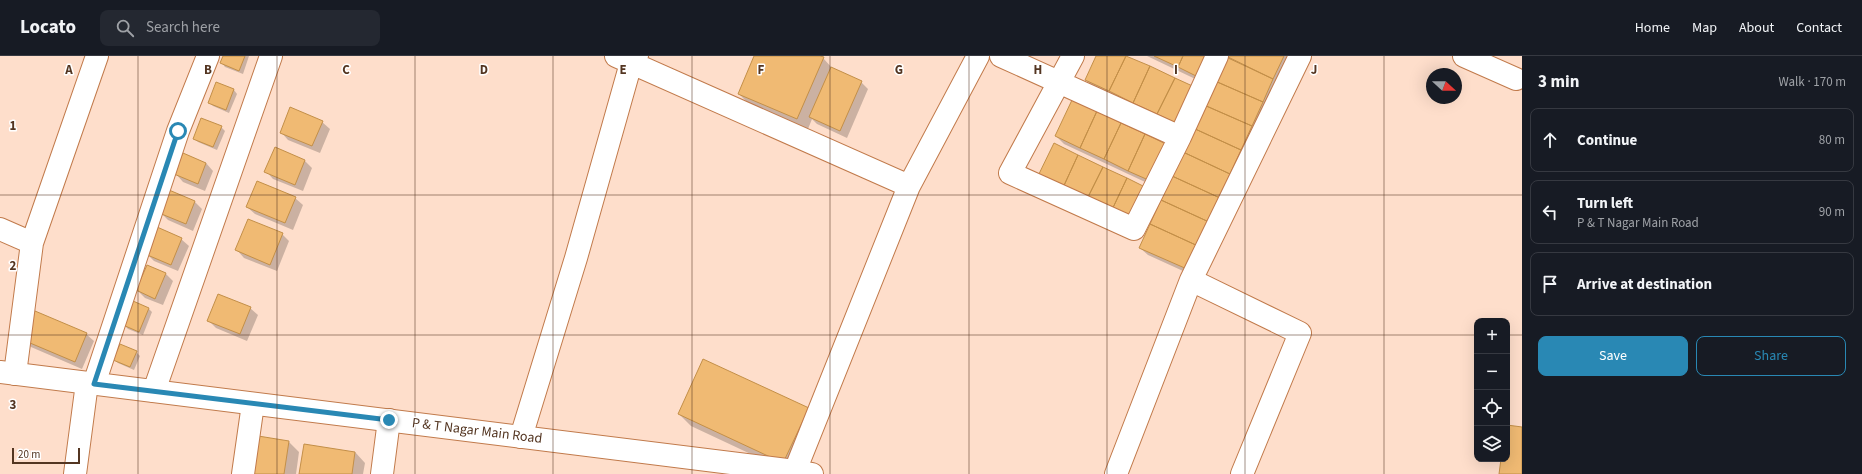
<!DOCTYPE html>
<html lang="en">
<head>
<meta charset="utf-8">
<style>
	body { margin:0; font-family:"Source Sans 3",sans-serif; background:#242831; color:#f1f3f6 }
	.controls { position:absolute; right:12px; bottom:12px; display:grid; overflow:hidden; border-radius:8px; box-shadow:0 4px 16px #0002 }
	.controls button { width:36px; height:36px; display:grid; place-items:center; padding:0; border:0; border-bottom:1px solid #363941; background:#171b24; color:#f1f3f6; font:20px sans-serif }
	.compass { position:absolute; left:1426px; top:12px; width:36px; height:36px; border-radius:50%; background:#171b24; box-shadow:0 4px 16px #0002; rotate:111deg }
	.scale { position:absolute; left:12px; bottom:10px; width:68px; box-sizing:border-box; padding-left:4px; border:2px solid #533521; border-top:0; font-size:11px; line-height:14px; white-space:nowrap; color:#533521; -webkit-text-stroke:3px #fff; paint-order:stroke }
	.stop { position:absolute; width:12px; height:12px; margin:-9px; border:3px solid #2988b4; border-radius:50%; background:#fff }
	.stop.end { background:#2988b4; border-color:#fff; box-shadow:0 1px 4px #0008 }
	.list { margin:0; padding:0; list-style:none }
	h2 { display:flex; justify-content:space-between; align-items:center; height:52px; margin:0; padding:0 16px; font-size:17px }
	h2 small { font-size:13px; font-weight:400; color:#9ea1a6 }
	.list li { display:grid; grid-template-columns:26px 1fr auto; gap:12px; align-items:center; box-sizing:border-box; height:64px; margin:0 8px 8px; padding:0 8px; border:1px solid #363941; border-radius:8px }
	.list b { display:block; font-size:15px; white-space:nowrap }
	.list p { margin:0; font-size:13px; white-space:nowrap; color:#9ea1a6 }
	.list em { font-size:13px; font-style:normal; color:#9ea1a6 }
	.actions { display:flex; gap:8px; padding:12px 16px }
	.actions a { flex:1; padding:9px 0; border:1px solid #2988b4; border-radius:8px; text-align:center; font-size:14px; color:#2988b4 }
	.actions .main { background:#2988b4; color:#fff }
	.icon { flex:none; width:22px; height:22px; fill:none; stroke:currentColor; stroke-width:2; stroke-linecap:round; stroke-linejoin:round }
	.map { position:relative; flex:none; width:1522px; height:418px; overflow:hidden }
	header { display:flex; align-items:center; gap:24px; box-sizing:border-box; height:56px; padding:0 20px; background:#171b24; border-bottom:1px solid #363941 }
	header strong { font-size:19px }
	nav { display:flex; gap:22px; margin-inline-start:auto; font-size:14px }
	.search { width:280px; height:36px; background:#242831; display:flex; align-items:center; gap:10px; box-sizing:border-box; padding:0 14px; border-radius:8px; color:#9ea1a6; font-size:15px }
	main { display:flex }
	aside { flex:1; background:#171b24 }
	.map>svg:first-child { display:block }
</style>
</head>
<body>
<header>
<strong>Locato</strong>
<div class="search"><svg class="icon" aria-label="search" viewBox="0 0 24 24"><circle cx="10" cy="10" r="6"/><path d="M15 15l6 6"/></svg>Search here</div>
<nav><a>Home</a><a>Map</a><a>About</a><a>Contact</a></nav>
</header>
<main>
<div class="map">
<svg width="1522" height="418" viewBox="0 0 1522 418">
	<rect width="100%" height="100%" fill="#fedecb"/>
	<path fill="#0003" d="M224,0H249L243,18L225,11L222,7Z
		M755,0H818L823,2L833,13L861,26L868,33L847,82L817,68L812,63L808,73L749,48L739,38Z
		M1097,0H1126L1189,76L1093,31L1086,24Z
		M1147,0H1224L1210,30Z
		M1227,0H1295L1194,220L1148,199L1140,192Z
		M217,27L234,34L237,38L229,57L213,50L209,46Z
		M1073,45L1160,133L1064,88L1056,80Z
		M322,66L330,73L320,97L288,84L281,76Z
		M221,71L225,75L217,94L198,86L194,82Z
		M275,92L305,105L312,112L303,135L273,123L266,115Z
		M184,98L206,107L213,115L205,135L183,126L176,118Z
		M169,135L195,146L202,153L193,175L168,164L160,156Z
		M295,142L303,149L293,174L255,158L247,151Z
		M282,178L289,185L277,215L244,202L237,194Z
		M181,183L189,190L178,215L154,205L147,198Z
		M166,218L173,225L163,249L145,242L137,234Z
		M250,252L258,259L247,285L216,272L208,264Z
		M149,253L152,256L143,279L128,273L124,269Z
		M86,278L94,285L82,313L31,291L24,284Z
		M136,296L140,300L134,314L118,307L115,304Z
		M808,352L793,418L691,370L679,358Z
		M253,380L289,386L299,396L296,418H247Z
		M355,396L365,407L363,418H300Z"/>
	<path fill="#f0ba73" stroke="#c38f48" d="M223,0H245L239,15L220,7Z
		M754,0H820L824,1L797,63L738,38Z
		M1096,0H1126L1109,35L1085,24Z
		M1126,0L1150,10L1133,47L1109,35Z
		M1154,0H1183L1178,11Z
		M1183,0H1213L1202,23L1178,11Z
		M1226,0H1284L1273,23Z
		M1226,1L1273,23L1263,46L1215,25Z
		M1150,10L1175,22L1157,58L1133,47Z
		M831,11L862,25L840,75L809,61Z
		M1175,22L1199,33L1182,70L1157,58Z
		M1215,25L1263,46L1252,70L1204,49Z
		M216,26L234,33L226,54L208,47Z
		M1072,44L1097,55L1080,92L1055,80Z
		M1204,49L1252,70L1241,94L1193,72Z
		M290,51L323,65L312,90L280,77Z
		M1097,55L1121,67L1104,103L1080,92Z
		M201,62L222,70L213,91L193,83Z
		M1121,67L1145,78L1128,115L1104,103Z
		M1193,72L1241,94L1230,118L1183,96Z
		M1145,78L1170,90L1153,126L1128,115Z
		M1054,87L1078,99L1061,136L1036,124Z
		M275,91L305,104L295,129L264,116Z
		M1183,96L1230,118L1220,142L1172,120Z
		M183,97L206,107L198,128L174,118Z
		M1078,99L1103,111L1085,147L1061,136Z
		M1103,111L1127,122L1110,158L1085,147Z
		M1172,120L1220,142L1209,166L1161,144Z
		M1127,122L1151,134L1134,170L1110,158Z
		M257,125L296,141L285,167L246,151Z
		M169,134L195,145L186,168L159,157Z
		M1161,144L1209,166L1198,190L1150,168Z
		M248,163L283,177L270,209L235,194Z
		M1150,168L1198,190L1187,213L1139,192Z
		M157,171L182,182L171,209L145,198Z
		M147,209L166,217L155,243L136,234Z
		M218,238L251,251L240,278L207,265Z
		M133,245L149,252L139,276L123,269Z
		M35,255L87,277L75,306L23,284Z
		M120,288L137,295L130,311L113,304Z
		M703,303L809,352L783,407L678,358Z
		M1507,369L1522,371V418H1499L1501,403H1507Z
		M252,379L289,385L284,418H246Z
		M304,388L355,396L352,418H299Z"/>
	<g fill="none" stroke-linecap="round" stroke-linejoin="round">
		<defs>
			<path id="minor" d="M616,0L909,130
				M1001,0L1180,81L1134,173L1010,117L1073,0
				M1464,0L1516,23
				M1180,81L1217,0
				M0,173L32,187
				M1191,224L1300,0
				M15,318L32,187L97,0
				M94,328L178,75L208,0
				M154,335L271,0
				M521,381L576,202L631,7L637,0
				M795,415L909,130L978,0
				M75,418L87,327
				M243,418L253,348
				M382,418L389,364
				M1116,418L1191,224L1300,277L1242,418"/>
			<path id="major" d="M0,316L795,415L812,418"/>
		</defs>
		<use href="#minor" stroke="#c17a4b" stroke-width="24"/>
		<use href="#major" stroke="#c17a4b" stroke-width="24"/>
		<use href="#minor" stroke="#fff" stroke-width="22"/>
		<use href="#major" stroke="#fff" stroke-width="22"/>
	</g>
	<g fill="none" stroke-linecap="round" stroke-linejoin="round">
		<path stroke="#2988b4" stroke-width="5" d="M178,75L94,328L389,364"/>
	</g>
	<path fill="none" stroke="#533521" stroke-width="1" stroke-opacity="0.55" d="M138,0V418M277,0V418M415,0V418M553,0V418M692,0V418M830,0V418M969,0V418M1107,0V418M1245,0V418M1384,0V418M0,139H1522M0,279H1477M1507,279H1522"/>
	<g text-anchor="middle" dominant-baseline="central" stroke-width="3" stroke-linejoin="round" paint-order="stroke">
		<g font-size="14" fill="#533521" stroke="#fff">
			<text transform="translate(477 375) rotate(7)">P &amp; T Nagar Main Road</text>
		</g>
	</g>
	<g font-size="13" text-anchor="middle" font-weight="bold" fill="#533521" stroke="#fff" stroke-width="3" stroke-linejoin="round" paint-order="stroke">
		<text x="69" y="18">A</text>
		<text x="208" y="18">B</text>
		<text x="346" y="18">C</text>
		<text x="484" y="18">D</text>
		<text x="623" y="18">E</text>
		<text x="761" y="18">F</text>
		<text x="899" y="18">G</text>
		<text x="1038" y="18">H</text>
		<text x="1176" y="18">I</text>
		<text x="1314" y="18">J</text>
		<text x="13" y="74">1</text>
		<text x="13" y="214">2</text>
		<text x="13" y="353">3</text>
	</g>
</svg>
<div class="controls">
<button>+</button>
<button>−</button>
<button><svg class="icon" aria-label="locate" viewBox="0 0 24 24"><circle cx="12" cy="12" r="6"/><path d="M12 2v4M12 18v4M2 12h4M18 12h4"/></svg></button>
<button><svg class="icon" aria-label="layers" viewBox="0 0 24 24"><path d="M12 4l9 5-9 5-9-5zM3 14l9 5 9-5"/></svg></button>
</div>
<svg class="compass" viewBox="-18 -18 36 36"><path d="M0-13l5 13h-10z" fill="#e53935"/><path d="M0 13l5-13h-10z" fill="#9ea1a6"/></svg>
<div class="scale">20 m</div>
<div class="stop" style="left:178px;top:75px"></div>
<div class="stop end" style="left:389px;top:364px"></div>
</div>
<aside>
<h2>3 min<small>Walk · 170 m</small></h2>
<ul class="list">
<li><svg class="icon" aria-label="ahead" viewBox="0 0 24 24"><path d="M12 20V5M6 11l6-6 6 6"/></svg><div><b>Continue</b></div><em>80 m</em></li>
<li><svg class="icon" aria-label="left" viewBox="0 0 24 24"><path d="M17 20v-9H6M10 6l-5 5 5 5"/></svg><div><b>Turn left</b><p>P &amp; T Nagar Main Road</p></div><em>90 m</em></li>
<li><svg class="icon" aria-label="arrive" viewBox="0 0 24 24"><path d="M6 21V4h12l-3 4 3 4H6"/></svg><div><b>Arrive at destination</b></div></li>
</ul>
<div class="actions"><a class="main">Save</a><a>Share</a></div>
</aside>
</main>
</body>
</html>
